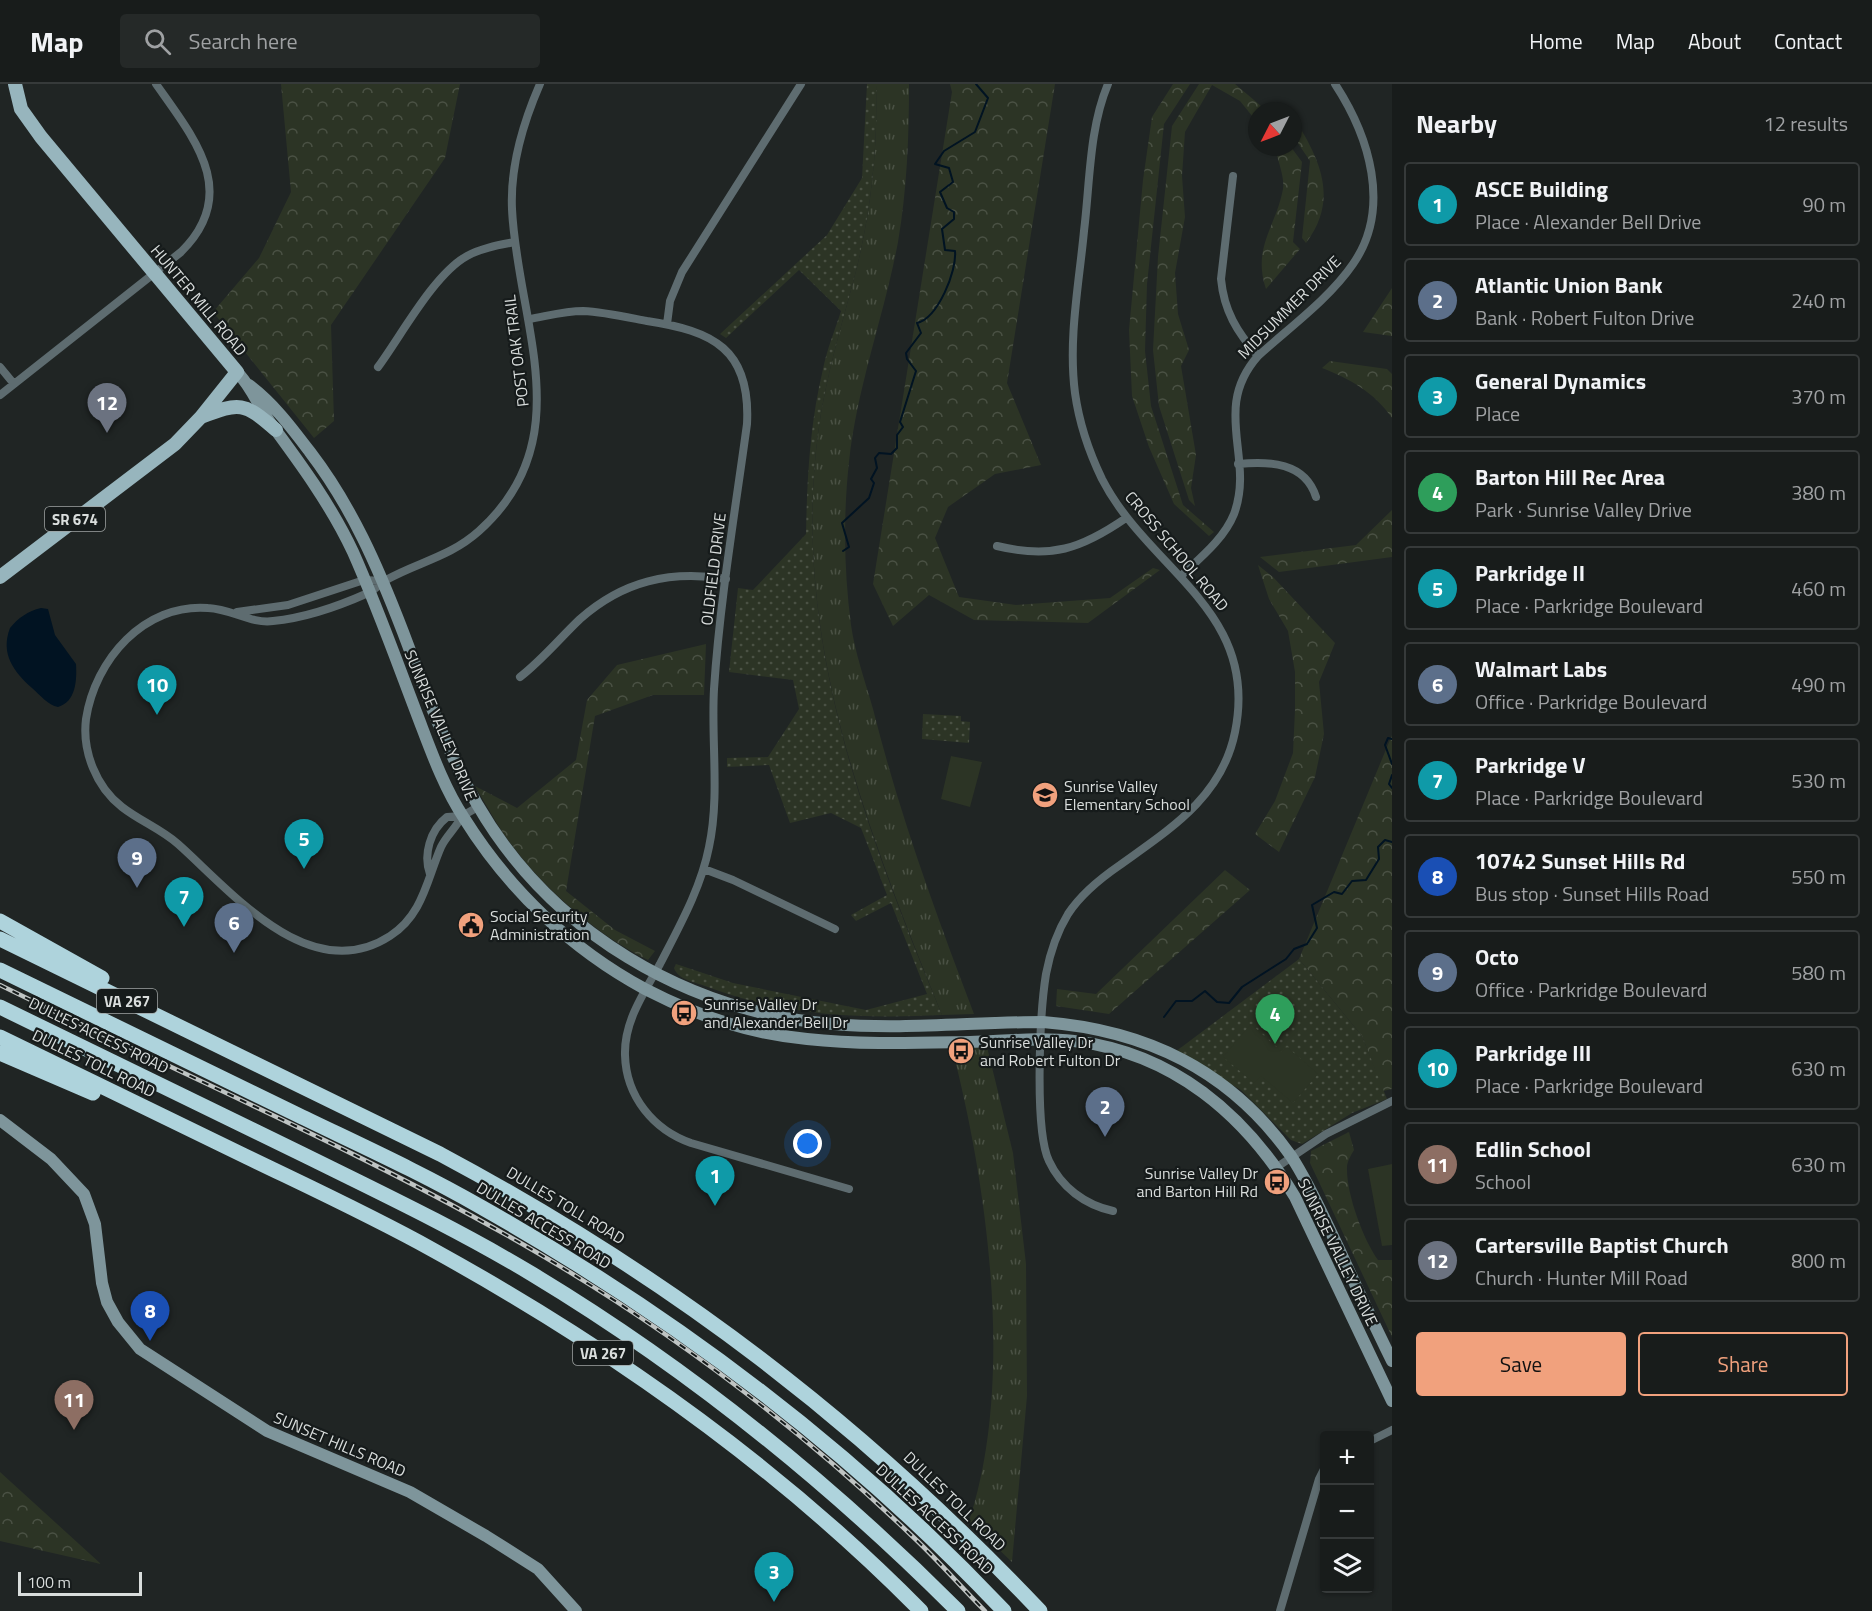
<!DOCTYPE html>
<html lang="en">
<head>
<meta charset="utf-8">
<style>
	body { margin:0; font-family:"Titillium Web",sans-serif; background:#252928; color:#f1f3f6 }
	.controls { position:absolute; right:18px; bottom:18px; display:grid; overflow:hidden; border-radius:6px; box-shadow:0 2px 4px #0004 }
	.controls button { width:54px; height:54px; display:grid; place-items:center; padding:0; border:0; border-bottom:2px solid #363a3a; background:#181c1b; color:#f1f3f6; font:30px sans-serif }
	.compass { position:absolute; left:1248px; top:18px; width:54px; height:54px; border-radius:50%; background:#181c1b; box-shadow:0 2px 4px #0004; rotate:228deg }
	.scale { position:absolute; left:18px; bottom:15px; width:124px; box-sizing:border-box; padding-left:6px; border:3px solid #d9dddc; border-top:0; font-size:16px; line-height:21px; white-space:nowrap; color:#d9dddc; -webkit-text-stroke:4px #161b1b; paint-order:stroke }
	.you { position:absolute; left:808px; top:1060px; width:21px; height:21px; margin:-15px; border:4px solid #fff; border-radius:50%; background:#1a73e8; box-shadow:0 0 0 9px #1a73e833 }
	.badge { display:grid; place-items:center; width:39px; height:39px; border-radius:50%; background:#f1a17d; color:#fff; font-size:20px; font-weight:700 }
	.pin { position:absolute; translate:-50% -50px; filter:drop-shadow(0 2px 3px #0008) }
	.pin::after { content:''; position:absolute; top:32px; width:21px; height:18px; background:inherit; clip-path:polygon(0 0,100% 0,50% 100%) }
	.list { margin:0; padding:0; list-style:none }
	h2 { display:flex; justify-content:space-between; align-items:center; height:78px; margin:0; padding:0 24px; font-size:26px }
	h2 small { font-size:20px; font-weight:400; color:#9fa1a3 }
	.list li { display:grid; grid-template-columns:39px 1fr auto; gap:18px; align-items:center; box-sizing:border-box; height:84px; margin:0 12px 12px; padding:0 12px; border:2px solid #363a3a; border-radius:6px }
	.list b { display:block; font-size:22px; white-space:nowrap }
	.list p { margin:0; font-size:20px; white-space:nowrap; color:#9fa1a3 }
	.list em { font-size:20px; font-style:normal; color:#9fa1a3 }
	.actions { display:flex; gap:12px; padding:18px 24px }
	.actions a { flex:1; padding:14px 0; border:2px solid #f1a17d; border-radius:6px; text-align:center; font-size:21px; color:#f1a17d }
	.actions .main { background:#f1a17d; color:#111 }
	.icon { flex:none; width:33px; height:33px; fill:none; stroke:currentColor; stroke-width:2; stroke-linecap:round; stroke-linejoin:round }
	.map { position:relative; flex:none; width:1392px; height:1527px; overflow:hidden }
	header { display:flex; align-items:center; gap:36px; box-sizing:border-box; height:84px; padding:0 30px; background:#181c1b; border-bottom:2px solid #363a3a }
	header strong { font-size:28px }
	nav { display:flex; gap:33px; margin-inline-start:auto; font-size:21px }
	.search { width:420px; height:54px; background:#252928; display:flex; align-items:center; gap:15px; box-sizing:border-box; padding:0 21px; border-radius:6px; color:#9fa1a3; font-size:22px }
	main { display:flex }
	aside { flex:1; background:#181c1b }
	.map>svg:first-child { display:block }
</style>
</head>
<body>
<header>
<strong>Map</strong>
<div class="search"><svg class="icon" aria-label="search" viewBox="0 0 24 24"><circle cx="10" cy="10" r="6"/><path d="M15 15l6 6"/></svg>Search here</div>
<nav><a>Home</a><a>Map</a><a>About</a><a>Contact</a></nav>
</header>
<main>
<div class="map">
<svg width="1392" height="1527" viewBox="0 0 1392 1527">
	<defs>
		<pattern id="grass-tufts" width="24" height="20" patternUnits="userSpaceOnUse" patternTransform="scale(1.5)"><rect width="24" height="20" fill="#2c3425"/><path d="M3 7l-1-3M5 7V3M7 7l1-3M15 17l-1-3M17 17v-4M19 17l1-3" fill="none" stroke="#4a5144"/></pattern>
		<pattern id="forest-crowns" width="20" height="18" patternUnits="userSpaceOnUse" patternTransform="scale(1.5)"><rect width="20" height="18" fill="#2c3425"/><path d="M2 6a3 3 0 1 1 6 0M12 15a3 3 0 1 1 6 0" fill="none" stroke="#4a5144"/></pattern>
		<pattern id="park-dots" width="8" height="8" patternUnits="userSpaceOnUse" patternTransform="scale(1.5)"><rect width="8" height="8" fill="#2c3425"/><path d="M2 2h.1M6 6h.1" fill="none" stroke="#4a5144" stroke-width="1.8" stroke-linecap="round"/></pattern>
	</defs>
	<rect width="100%" height="100%" fill="#202524"/>
	<path fill="url(#grass-tufts)" d="M876,0H909C909,53 907,106 898,158C884,232 857,303 849,378C843,433 844,487 851,541C855,569 865,597 873,625C899,729 936,830 974,930L942,931C867,745 791,554 818,350C825,295 841,244 855,191C871,129 878,64 876,0Z
		M987,963L1013,1069L1026,1180L1027,1312L1012,1478L969,1437C1015,1298 988,1104 952,964Z"/>
	<path fill="url(#forest-crowns)" d="M281,0H460L445,74L331,241L334,337L314,354L213,228L259,174L291,108Z
		M950,0H1055L1007,299L1041,381L995,390L948,423L935,454L959,513L1016,521L1110,514L1153,484L1160,486L1088,539L974,536L929,511L893,542L873,500L952,8Z
		M1173,0H1190L1164,40L1147,200L1145,267L1151,322L1183,421L1214,448L1209,452L1174,420L1149,363L1132,312L1129,246L1143,96L1152,33Z
		M1199,0H1235L1267,27H1257V38L1240,17L1212,1L1185,48L1182,92L1185,133L1175,189L1178,230L1189,266L1181,282L1196,371L1191,404L1195,422L1189,416L1159,322L1153,266L1158,173L1172,42Z
		M1293,32C1319,74 1340,114 1306,159L1302,154L1310,77L1293,52Z
		M1275,63H1291L1302,78L1293,158L1300,165L1266,205C1252,163 1276,143 1283,105C1285,93 1277,75 1275,63Z
		M1392,204V252L1363,248Z
		M1330,277L1387,285L1392,290V334C1374,308 1350,295 1322,284Z
		M1392,426V473L1279,488L1260,473L1356,461Z
		M1258,481L1273,493L1335,559L1319,598L1324,650L1315,693L1279,768L1255,750L1275,717L1293,669L1295,626V588L1288,547L1269,515Z
		M706,560L704,611H653L595,632L566,807L615,846L655,867L648,876C600,853 544,805 512,761C498,743 487,722 475,702L517,724L576,676L587,616L617,581Z
		M1392,651V1005L1383,1007L1362,952L1299,875Z
		M1225,786L1250,806L1109,930L1056,922L1057,905L1096,910Z
		M1349,1048L1354,1066C1351,1071 1347,1078 1347,1083C1346,1109 1363,1155 1378,1176H1392V1253L1310,1079L1311,1067Z
		M0,1388L101,1480L0,1457Z"/>
	<path fill="url(#park-dots)" d="M867,0H876C878,64 871,129 855,191C841,244 825,295 818,350C791,552 866,747 942,931C860,935 783,932 705,902C695,898 678,896 674,884L676,880L733,899L866,926L927,910L891,819L856,837L851,831L887,811L861,744L831,729L790,739L769,681L727,683V674L768,673L799,625L793,596L729,588L738,504L753,506L806,450C807,394 810,339 823,285C827,265 835,246 841,227L799,186L726,254L720,250L827,151L862,94Z
		M923,630L961,632V637L970,638L969,659L922,655Z
		M1299,875L1362,952L1387,1015L1352,1029L1302,1060L1291,1056L1241,1006L1175,968Z"/>
	<path fill="#2c3425" d="M951,672L982,678L970,723L941,715Z
		M1251,940L1282,968L1287,963L1318,990L1293,1019L1261,992L1254,999L1223,973Z
		M1392,1080V1161L1382,1162L1368,1085Z"/>
	<path fill="#011322" d="M41,524L48,525L55,551L76,580C77,596 76,618 58,623C48,621 40,611 32,604C14,588 0,570 10,544C18,534 28,527 41,524Z"/>
	<g fill="none" stroke-linecap="round" stroke-linejoin="round">
		<path stroke="#011322" stroke-width="2" d="M843,467L849,463L842,439L869,414L874,399L871,395L877,384L875,374L879,369L891,370L897,364V351L903,343L900,338L916,287L907,275L906,269L921,249L917,239C938,234 957,187 955,167L945,166L942,145L954,135V128L947,124L940,108L953,98L949,84L935,80L944,67L975,48L988,14L976,0
			M1392,655L1388,654L1385,661L1392,680
			M1392,691L1389,700L1392,704
			M1164,933L1176,917H1192L1205,907L1217,918L1229,919L1242,903L1286,875L1294,865L1307,860L1317,844L1312,821L1334,808L1342,810L1352,797L1366,796L1379,775L1378,763L1385,756L1392,758"/>
		<path stroke="#5e6c70" stroke-width="8" d="M1108,0C1089,45 1090,99 1084,147C1079,200 1068,255 1075,309C1079,338 1089,368 1102,395C1149,487 1260,526 1235,648C1222,713 1170,745 1120,781C1101,794 1081,810 1068,830C1057,848 1050,869 1046,890C1040,927 1034,1046 1049,1077C1061,1103 1085,1121 1113,1127
			M1233,92L1221,195C1224,227 1237,248 1258,272
			M529,235C547,232 565,227 583,227C604,228 626,233 647,237C713,247 751,265 747,340C735,428 720,516 714,605C711,658 720,711 709,763C701,804 679,843 660,880C644,909 624,937 625,971C626,1013 654,1046 691,1059L849,1105
			M667,240L670,217L682,188L801,0
			M0,283L14,300
			M378,283C401,252 434,190 467,172C481,164 499,161 515,158
			M0,311L181,168C241,109 194,54 156,0
			M1238,380C1269,377 1305,378 1316,413
			M997,462C1051,475 1081,465 1126,434
			M1181,492C1200,474 1224,455 1234,430C1255,374 1211,325 1258,272C1290,243 1329,215 1353,180C1392,124 1369,52 1335,0
			M237,528L288,521L364,496L383,497
			M520,593C542,576 560,554 580,535C623,497 670,486 726,495
			M462,732C456,744 446,752 441,763C427,795 423,831 390,852C310,904 231,807 178,760C161,745 140,737 122,723C96,703 82,667 86,635C95,576 144,519 208,524C232,525 251,540 273,537C305,534 339,522 368,509C375,506 379,500 386,496C418,478 450,473 479,447C582,355 517,237 512,125C510,81 523,39 540,0
			M704,785L733,796L835,845
			M430,790C423,771 430,746 447,733L462,732L478,723
			M1277,1083L1326,1050L1392,1017
			M1370,1357L1392,1346
			M1280,1527L1319,1395L1324,1385"/>
		<path stroke="#7e959b" stroke-width="12" d="M237,288C251,302 258,321 269,337C300,379 331,421 353,468C377,522 397,578 418,633C431,667 444,704 464,734C509,806 571,865 645,905C695,931 751,950 807,955C861,961 916,959 970,958C1004,957 1040,953 1074,957C1173,969 1245,1030 1295,1113L1392,1317
			M249,301C274,320 291,343 310,368C352,423 378,483 403,548C425,606 446,666 477,720C551,848 687,928 833,940C902,946 974,938 1043,938C1146,946 1230,986 1291,1072C1310,1101 1324,1134 1339,1165C1356,1203 1374,1240 1392,1277
			M0,1036L51,1075L84,1110L95,1140L102,1199L107,1218L118,1238L140,1265L267,1347L410,1408L486,1452L538,1485L576,1527"/>
		<path stroke="#97b5bd" stroke-width="14" d="M201,333C240,318 244,318 276,346
			M0,493L175,360L201,333L237,288L41,53L21,25L15,0"/>
		<path stroke="#aed3dc" stroke-width="15" d="M0,837L102,894
			M0,855L440,1070C670,1193 861,1338 1040,1527
			M0,886C99,935 199,982 298,1031C360,1061 422,1089 481,1123C674,1232 852,1366 1004,1527
			M0,923C101,973 203,1021 304,1071C381,1109 459,1146 532,1190C688,1284 829,1398 958,1527
			M0,953C82,993 164,1033 247,1073C309,1103 372,1132 433,1166C609,1263 779,1383 921,1527
			M0,969L93,1009"/>
		<defs>
			<path id="rail" d="M0,901C174,987 355,1064 524,1161C663,1241 795,1340 911,1451C937,1475 960,1502 985,1527"/>
		</defs>
		<use href="#rail" stroke="#bfc4c3" stroke-width="4.5"/>
		<use href="#rail" stroke="#161b1b" stroke-width="2" stroke-dasharray="7" stroke-linecap="butt"/>
	</g>
	<defs>
		<symbol id="school-disc" viewBox="-11 -11 22 22"><circle r="9.5" fill="#f1a17d" stroke="#161b1b"/><path d="M0-5L7-2L0 1L-7-2ZM-4 1L0 2.5L4 1V4Q0 6-4 4Z" fill="#111"/></symbol>
		<symbol id="civic-disc" viewBox="-11 -11 22 22"><circle r="9.5" fill="#f1a17d" stroke="#161b1b"/><path d="M-.6-6.5H3V-4.5H.6V-3L4-1V1h2V6H-6V1h2V-1L-.6-3ZM-1.2 2.5V6h2.4V2.5Z" fill="#111"/></symbol>
		<symbol id="bus-disc" viewBox="-11 -11 22 22"><circle r="9.5" fill="#f1a17d" stroke="#161b1b"/><path d="M-5-6H5V4H4V6H2V4H-2V6H-4V4H-5ZM-3.5-4V0h7V-4ZM-3.5 1.2v1.5H-2V1.2ZM2 1.2v1.5H3.5V1.2Z" fill="#111"/></symbol>
	</defs>
	<g fill-rule="evenodd">
		<use href="#school-disc" x="1030" y="696" width="30" height="30"/>
		<use href="#civic-disc" x="456" y="826" width="30" height="30"/>
		<use href="#bus-disc" x="669" y="914" width="30" height="30"/>
		<use href="#bus-disc" x="946" y="952" width="30" height="30"/>
		<use href="#bus-disc" x="1262" y="1083" width="30" height="30"/>
	</g>
	<g text-anchor="middle" dominant-baseline="central" stroke-width="4.5" stroke-linejoin="round" paint-order="stroke">
		<g fill="#161b1b" stroke="#9ea3a2" stroke-width="1.5">
			<rect x="45" y="423" width="60" height="24" rx="4.5"/>
			<rect x="97" y="905" width="60" height="24" rx="4.5"/>
			<rect x="573" y="1257" width="60" height="24" rx="4.5"/>
		</g>
		<g font-size="15" font-weight="bold" fill="#d9dddc">
			<text x="75" y="435">SR 674</text>
			<text x="127" y="917">VA 267</text>
			<text x="603" y="1269">VA 267</text>
		</g>
		<g font-size="16" fill="#d9dddc" stroke="#161b1b">
			<text transform="translate(199 216) rotate(50)">HUNTER MILL ROAD</text>
			<text transform="translate(1289 223) rotate(-45)">MIDSUMMER DRIVE</text>
			<text transform="translate(516 267) rotate(-97)">POST OAK TRAIL</text>
			<text transform="translate(1177 467) rotate(50)">CROSS SCHOOL ROAD</text>
			<text transform="translate(713 485) rotate(-83)">OLDFIELD DRIVE</text>
			<text transform="translate(441 641) rotate(67)">SUNRISE VALLEY DRIVE</text>
			<text transform="translate(99 951) rotate(26)">DULLES ACCESS ROAD</text>
			<text transform="translate(94 979) rotate(26)">DULLES TOLL ROAD</text>
			<text transform="translate(566 1121) rotate(31)">DULLES TOLL ROAD</text>
			<text transform="translate(544 1141) rotate(31)">DULLES ACCESS ROAD</text>
			<text transform="translate(1338 1168) rotate(64)">SUNRISE VALLEY DRIVE</text>
			<text transform="translate(340 1360) rotate(23)">SUNSET HILLS ROAD</text>
			<text transform="translate(955 1417) rotate(44)">DULLES TOLL ROAD</text>
			<text transform="translate(935 1435) rotate(43)">DULLES ACCESS ROAD</text>
		</g>
		<g font-size="16" fill="#d9dddc" stroke="#161b1b" text-anchor="start">
			<text x="1064" y="702">Sunrise Valley<tspan x="1064" dy="18">Elementary School</tspan></text>
			<text x="490" y="832">Social Security<tspan x="490" dy="18">Administration</tspan></text>
			<text x="704" y="920">Sunrise Valley Dr<tspan x="704" dy="18">and Alexander Bell Dr</tspan></text>
			<text x="980" y="958">Sunrise Valley Dr<tspan x="980" dy="18">and Robert Fulton Dr</tspan></text>
			<text x="1258" y="1089" text-anchor="end">Sunrise Valley Dr<tspan x="1258" dy="18">and Barton Hill Rd</tspan></text>
		</g>
	</g>
</svg>
<div class="controls">
<button>+</button>
<button>−</button>
<button><svg class="icon" aria-label="layers" viewBox="0 0 24 24"><path d="M12 4l9 5-9 5-9-5zM3 14l9 5 9-5"/></svg></button>
</div>
<svg class="compass" viewBox="-18 -18 36 36"><path d="M0-13l5 13h-10z" fill="#e53935"/><path d="M0 13l5-13h-10z" fill="#9fa1a3"/></svg>
<div class="scale">100 m</div>
<div class="you"></div>
<div class="pin badge" style="left:715px;top:1122px;background:#0f9aa8">1</div>
<div class="pin badge" style="left:1105px;top:1053px;background:#5c6f8a">2</div>
<div class="pin badge" style="left:774px;top:1518px;background:#0f9aa8">3</div>
<div class="pin badge" style="left:1275px;top:960px;background:#2e9e5b">4</div>
<div class="pin badge" style="left:304px;top:785px;background:#0f9aa8">5</div>
<div class="pin badge" style="left:234px;top:869px;background:#5c6f8a">6</div>
<div class="pin badge" style="left:184px;top:843px;background:#0f9aa8">7</div>
<div class="pin badge" style="left:150px;top:1257px;background:#1a4fb4">8</div>
<div class="pin badge" style="left:137px;top:804px;background:#5c6f8a">9</div>
<div class="pin badge" style="left:157px;top:631px;background:#0f9aa8">10</div>
<div class="pin badge" style="left:74px;top:1346px;background:#8d6e63">11</div>
<div class="pin badge" style="left:107px;top:349px;background:#6b7280">12</div>
</div>
<aside>
<h2>Nearby<small>12 results</small></h2>
<ul class="list">
<li><span class="badge" style="background:#0f9aa8">1</span><div><b>ASCE Building</b><p>Place · Alexander Bell Drive</p></div><em>90 m</em></li>
<li><span class="badge" style="background:#5c6f8a">2</span><div><b>Atlantic Union Bank</b><p>Bank · Robert Fulton Drive</p></div><em>240 m</em></li>
<li><span class="badge" style="background:#0f9aa8">3</span><div><b>General Dynamics</b><p>Place</p></div><em>370 m</em></li>
<li><span class="badge" style="background:#2e9e5b">4</span><div><b>Barton Hill Rec Area</b><p>Park · Sunrise Valley Drive</p></div><em>380 m</em></li>
<li><span class="badge" style="background:#0f9aa8">5</span><div><b>Parkridge II</b><p>Place · Parkridge Boulevard</p></div><em>460 m</em></li>
<li><span class="badge" style="background:#5c6f8a">6</span><div><b>Walmart Labs</b><p>Office · Parkridge Boulevard</p></div><em>490 m</em></li>
<li><span class="badge" style="background:#0f9aa8">7</span><div><b>Parkridge V</b><p>Place · Parkridge Boulevard</p></div><em>530 m</em></li>
<li><span class="badge" style="background:#1a4fb4">8</span><div><b>10742 Sunset Hills Rd</b><p>Bus stop · Sunset Hills Road</p></div><em>550 m</em></li>
<li><span class="badge" style="background:#5c6f8a">9</span><div><b>Octo</b><p>Office · Parkridge Boulevard</p></div><em>580 m</em></li>
<li><span class="badge" style="background:#0f9aa8">10</span><div><b>Parkridge III</b><p>Place · Parkridge Boulevard</p></div><em>630 m</em></li>
<li><span class="badge" style="background:#8d6e63">11</span><div><b>Edlin School</b><p>School</p></div><em>630 m</em></li>
<li><span class="badge" style="background:#6b7280">12</span><div><b>Cartersville Baptist Church</b><p>Church · Hunter Mill Road</p></div><em>800 m</em></li>
</ul>
<div class="actions"><a class="main">Save</a><a>Share</a></div>
</aside>
</main>
</body>
</html>
